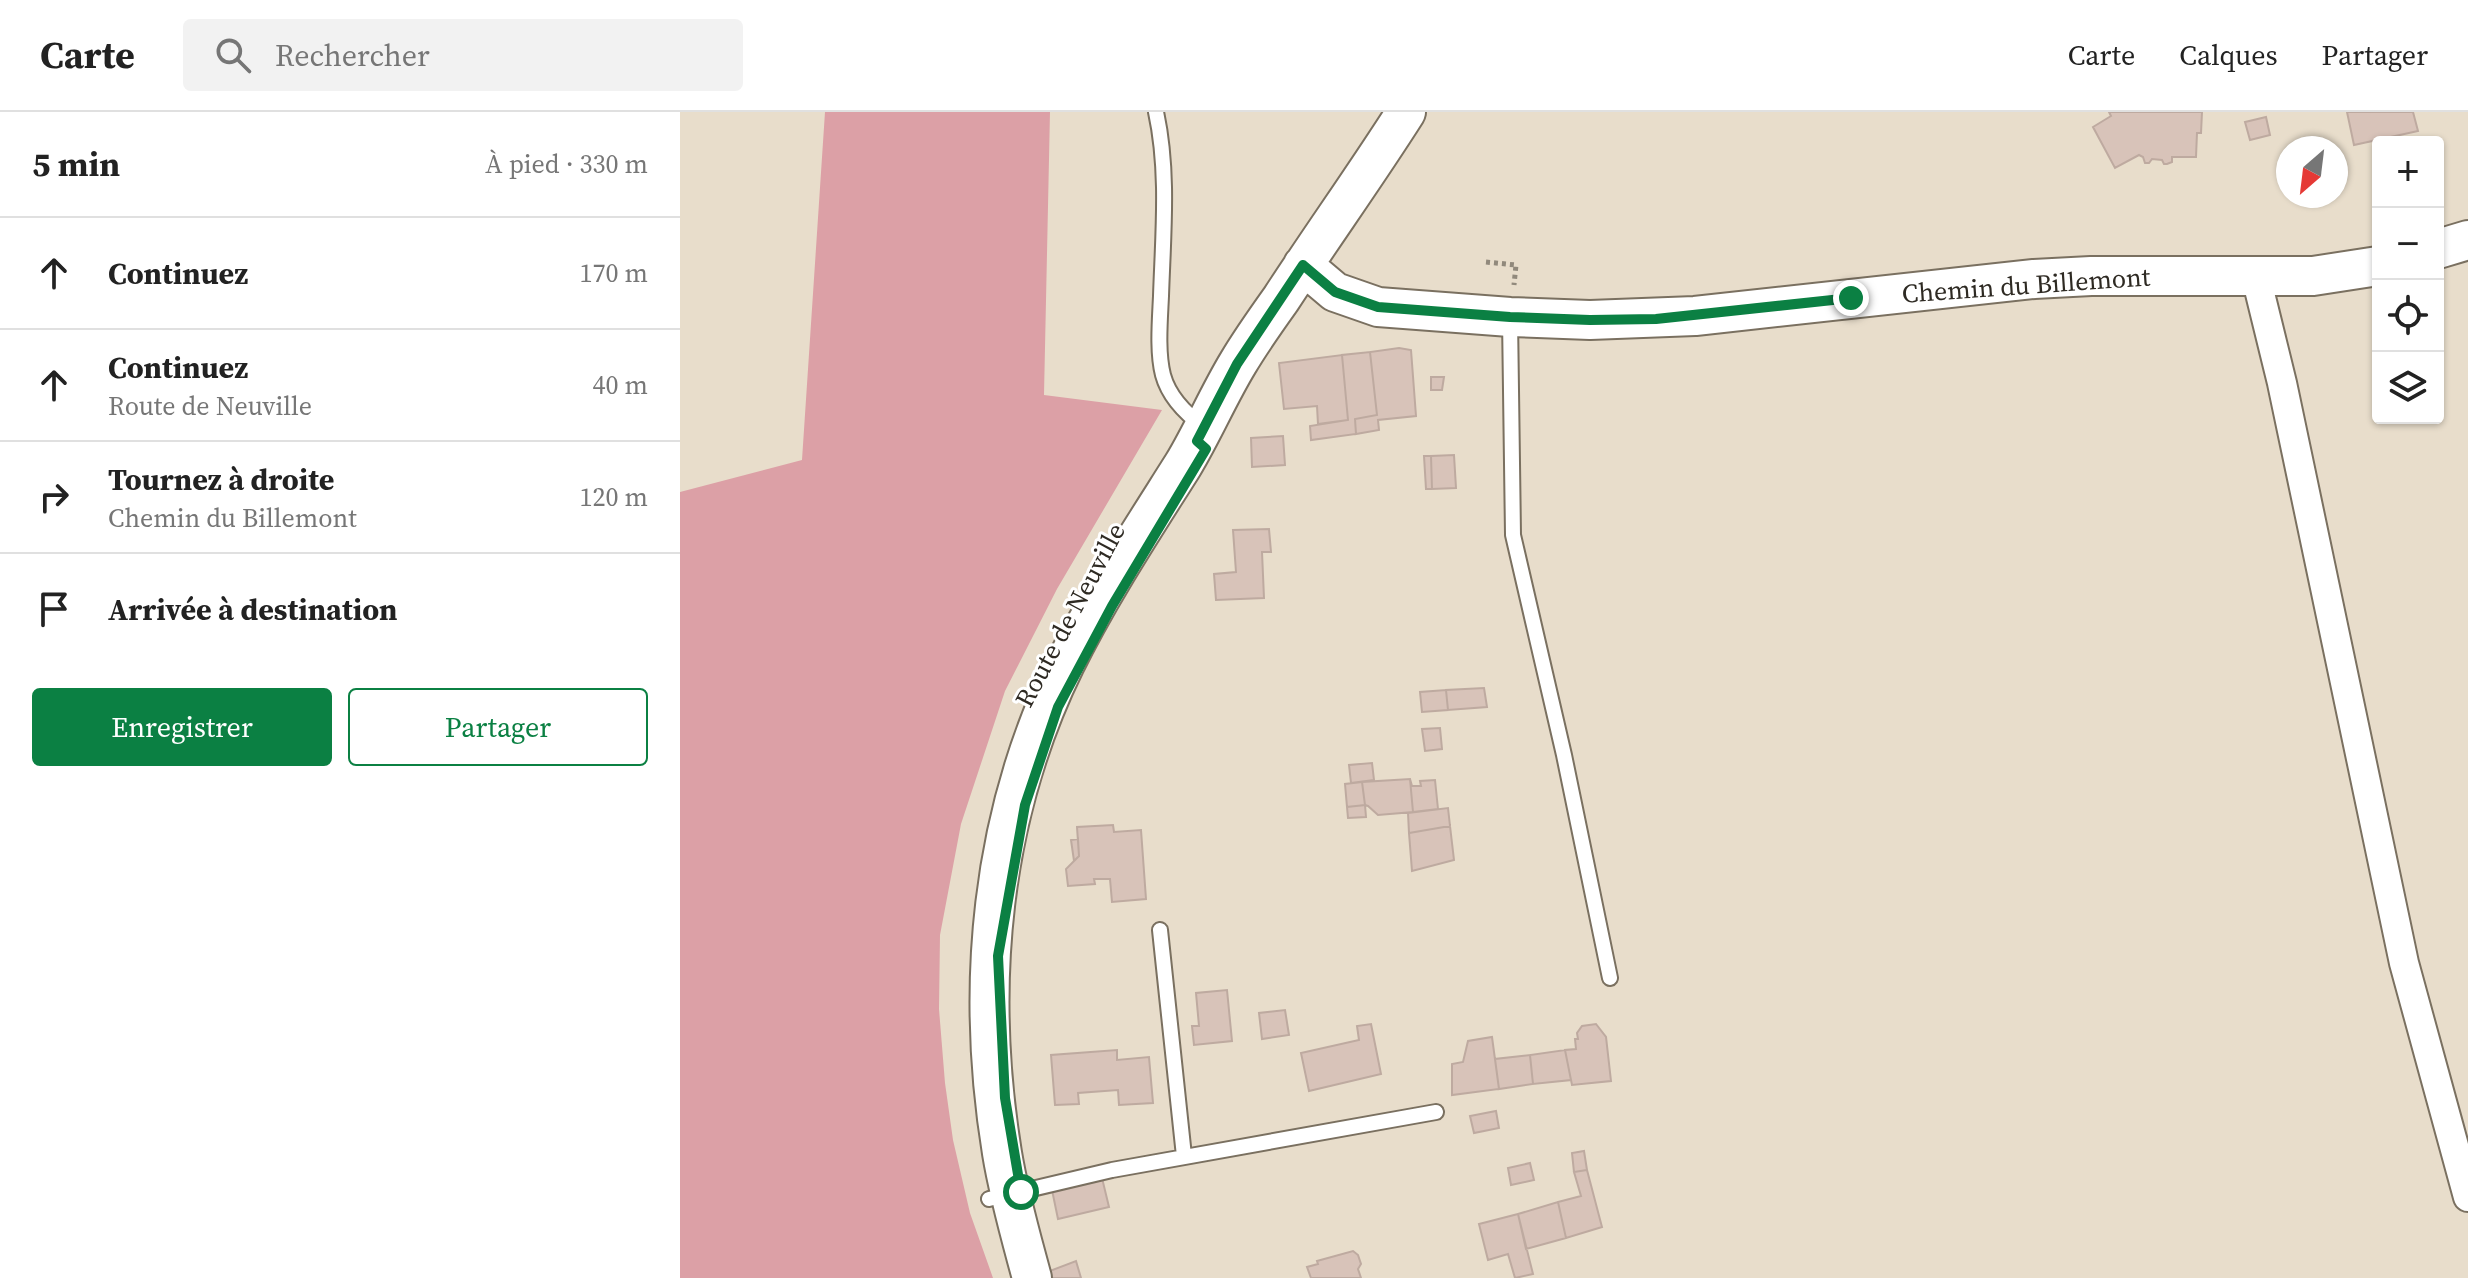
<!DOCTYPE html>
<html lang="fr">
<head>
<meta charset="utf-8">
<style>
	body { margin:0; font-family:"Source Serif 4",serif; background:#f2f2f2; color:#222 }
	.controls { position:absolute; right:24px; top:24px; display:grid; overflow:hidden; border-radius:8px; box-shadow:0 2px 6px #0004 }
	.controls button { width:72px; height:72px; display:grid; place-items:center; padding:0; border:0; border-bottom:2px solid #e0e0e0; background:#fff; color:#222; font:40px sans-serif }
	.compass { position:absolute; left:1596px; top:24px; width:72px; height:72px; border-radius:50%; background:#fff; box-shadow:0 2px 6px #0004; rotate:208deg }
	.stop { position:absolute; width:24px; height:24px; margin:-18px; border:6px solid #0b8043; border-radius:50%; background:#fff }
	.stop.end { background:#0b8043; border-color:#fff; box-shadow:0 2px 8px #0008 }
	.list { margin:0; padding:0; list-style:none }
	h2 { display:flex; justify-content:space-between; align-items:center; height:104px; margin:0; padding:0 32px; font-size:34px }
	h2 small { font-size:26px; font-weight:400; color:#767676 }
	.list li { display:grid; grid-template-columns:52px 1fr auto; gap:24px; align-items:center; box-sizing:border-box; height:112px; padding:0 32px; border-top:2px solid #e0e0e0 }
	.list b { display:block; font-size:30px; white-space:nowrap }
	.list p { margin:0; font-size:26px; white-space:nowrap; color:#767676 }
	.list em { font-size:26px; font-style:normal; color:#767676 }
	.actions { display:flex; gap:16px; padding:24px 32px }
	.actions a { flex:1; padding:18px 0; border:2px solid #0b8043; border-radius:8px; text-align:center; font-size:28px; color:#0b8043 }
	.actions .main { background:#0b8043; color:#fff }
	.icon { flex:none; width:44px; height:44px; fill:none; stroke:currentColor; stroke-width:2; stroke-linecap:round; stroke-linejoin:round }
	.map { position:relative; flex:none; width:1788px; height:1166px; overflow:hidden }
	header { display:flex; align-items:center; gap:48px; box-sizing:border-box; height:112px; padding:0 40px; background:#fff; border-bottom:2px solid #e0e0e0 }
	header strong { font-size:38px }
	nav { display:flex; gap:44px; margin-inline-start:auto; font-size:28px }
	.search { width:560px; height:72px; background:#f2f2f2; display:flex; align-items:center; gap:20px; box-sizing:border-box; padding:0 28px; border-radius:8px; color:#767676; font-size:30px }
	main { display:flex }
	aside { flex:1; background:#fff }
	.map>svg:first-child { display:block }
</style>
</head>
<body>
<header>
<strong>Carte</strong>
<div class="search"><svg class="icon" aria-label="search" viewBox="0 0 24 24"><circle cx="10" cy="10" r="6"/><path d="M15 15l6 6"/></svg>Rechercher</div>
<nav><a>Carte</a><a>Calques</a><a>Partager</a></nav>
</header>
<main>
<aside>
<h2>5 min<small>À pied · 330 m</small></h2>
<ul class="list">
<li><svg class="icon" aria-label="ahead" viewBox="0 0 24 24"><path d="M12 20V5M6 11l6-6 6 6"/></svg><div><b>Continuez</b></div><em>170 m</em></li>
<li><svg class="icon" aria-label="ahead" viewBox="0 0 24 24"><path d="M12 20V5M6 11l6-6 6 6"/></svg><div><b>Continuez</b><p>Route de Neuville</p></div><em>40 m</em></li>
<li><svg class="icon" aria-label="right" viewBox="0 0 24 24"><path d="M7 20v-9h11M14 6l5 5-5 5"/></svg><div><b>Tournez à droite</b><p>Chemin du Billemont</p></div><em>120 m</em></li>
<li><svg class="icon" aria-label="arrive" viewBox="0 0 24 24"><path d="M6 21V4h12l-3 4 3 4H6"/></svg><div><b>Arrivée à destination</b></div></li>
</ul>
<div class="actions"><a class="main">Enregistrer</a><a>Partager</a></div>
</aside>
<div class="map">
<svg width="1788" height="1166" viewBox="0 0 1788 1166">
	<rect width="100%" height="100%" fill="#e8ddcb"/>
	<path fill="#dca0a6" d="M145,0H370L364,283L482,298L377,477L325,579L281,712L260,823L259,897L265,971L273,1028L290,1101L313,1166H0V380L122,348Z"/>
	<path fill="#d8c3b9" stroke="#beaaa0" stroke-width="2" d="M1429,0H1522L1521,21H1517L1516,45H1492V50L1487,52H1484L1482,48L1472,47L1469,51H1465L1463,45L1459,43L1435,56L1413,15L1431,4Z
		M1667,0H1733L1738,19L1674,33Z
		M1586,5L1590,23L1570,28L1565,10Z
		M719,236L731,238L736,304L698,308L699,318L676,322L675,307L697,303L690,240Z
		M690,240L697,303L675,307L676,322L631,328L630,314L668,308L662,243Z
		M662,243L668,308L638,312L637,294L604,297L599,251Z
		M751,265H764L762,278H751Z
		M603,324L605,353L572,355L571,326Z
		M774,343L776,376L752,377L751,344Z
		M744,344H751L752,377H746Z
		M589,417L591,440H582L584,486L536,488L534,462L556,460L553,418Z
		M804,576L807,595L768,598L766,578Z
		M766,578L768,598L742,600L740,580Z
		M760,616L762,637L745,639L742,617Z
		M692,651L694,668L671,671L669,653Z
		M730,667L732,674H741L740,669L755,668L758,697L733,700Z
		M730,667L733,700L698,703L688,694L685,693L682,670Z
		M682,670L685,693L667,695L665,672Z
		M685,693L686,705L668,706L667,695Z
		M768,696L770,714L729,721L728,701Z
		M433,713L434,720L461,718L466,787L432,790L430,767H414L415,772L388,774L386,757L399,744L397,715Z
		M770,714L774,748L732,759L729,721Z
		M398,727L399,744L394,749L391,728Z
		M547,878L552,929L514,933L512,914H519L516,881Z
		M605,898L609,923L582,927L579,901Z
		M691,912L701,962L629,979L621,941L679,928L677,914Z
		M916,912L926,925L931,969L892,973L885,938L896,937L895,927H898L897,921L902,914Z
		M812,925L819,977L772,983V952L783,950L788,929Z
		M437,938V948L469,945L473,991L439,993L438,978L398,981L399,992L375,993L371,943Z
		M885,938L891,968L853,972L850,943Z
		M850,943L853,972L819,977L815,947Z
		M816,999L819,1016L794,1021L790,1004Z
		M904,1039L907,1058L894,1060L892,1041Z
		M850,1051L854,1068L831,1073L828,1056Z
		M907,1058L922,1115L886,1126L878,1090L901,1084L894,1060Z
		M422,1066L429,1095L378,1107L372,1078Z
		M878,1090L886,1126L846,1137L838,1102Z
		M838,1102L853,1162L835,1166L828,1142L808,1148L799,1112Z
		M673,1139L678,1143L681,1152L678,1157L681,1166H631L627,1155L638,1152L637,1149Z
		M396,1149L401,1166H363L362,1162Z"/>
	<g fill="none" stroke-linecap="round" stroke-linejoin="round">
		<defs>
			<path id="lane" d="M476,0C489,59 483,123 481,184C480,207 477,240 483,263C489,285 506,302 524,315
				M830,206L833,423L884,643L930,866
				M480,818L504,1044
				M309,1087L432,1058L756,1000"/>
			<path id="street" d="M1576,165L1602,271L1724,851L1788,1085"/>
			<path id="secondary" d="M1758,137L1788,128
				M623,153L655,180L698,195L830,205L910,208L1015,204L1354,167L1411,164H1633L1698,154
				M352,1166C341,1125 329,1084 322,1041C295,875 310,705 385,552C419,483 462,418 503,353C523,320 538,284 558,251C571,229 586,208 601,187C642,124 686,63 726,0"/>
		</defs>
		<use href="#lane" stroke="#7a7060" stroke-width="18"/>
		<use href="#street" stroke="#7a7060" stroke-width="32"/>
		<use href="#secondary" stroke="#7a7060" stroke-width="42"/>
		<path stroke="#91897c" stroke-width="5" stroke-dasharray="4 4" stroke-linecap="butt" d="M806,150L836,153L834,173"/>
		<use href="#lane" stroke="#fff" stroke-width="14"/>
		<use href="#street" stroke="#fff" stroke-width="28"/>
		<use href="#secondary" stroke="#fff" stroke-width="38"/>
	</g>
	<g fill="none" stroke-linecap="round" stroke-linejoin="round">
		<path stroke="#0b8043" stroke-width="10" d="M341,1080L325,986L318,844L345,693L378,595L432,494L526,337L517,329L557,252L623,153L655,180L698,195L830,205L910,208L976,207L1171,186"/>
	</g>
	<g text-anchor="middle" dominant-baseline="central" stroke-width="6" stroke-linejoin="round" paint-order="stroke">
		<g font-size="26" fill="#2e2a23" stroke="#fff">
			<text transform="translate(1346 173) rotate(-4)">Chemin du Billemont</text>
			<text transform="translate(390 503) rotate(-62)">Route de Neuville</text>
		</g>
	</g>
</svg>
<div class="controls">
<button>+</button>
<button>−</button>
<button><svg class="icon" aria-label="locate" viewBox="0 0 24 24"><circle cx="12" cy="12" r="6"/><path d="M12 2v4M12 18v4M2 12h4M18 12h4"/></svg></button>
<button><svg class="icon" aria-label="layers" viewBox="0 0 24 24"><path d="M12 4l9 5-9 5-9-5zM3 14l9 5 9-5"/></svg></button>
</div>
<svg class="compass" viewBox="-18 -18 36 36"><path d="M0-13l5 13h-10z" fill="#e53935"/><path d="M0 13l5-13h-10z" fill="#767676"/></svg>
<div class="stop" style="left:341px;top:1080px"></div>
<div class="stop end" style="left:1171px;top:186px"></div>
</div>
</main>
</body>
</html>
